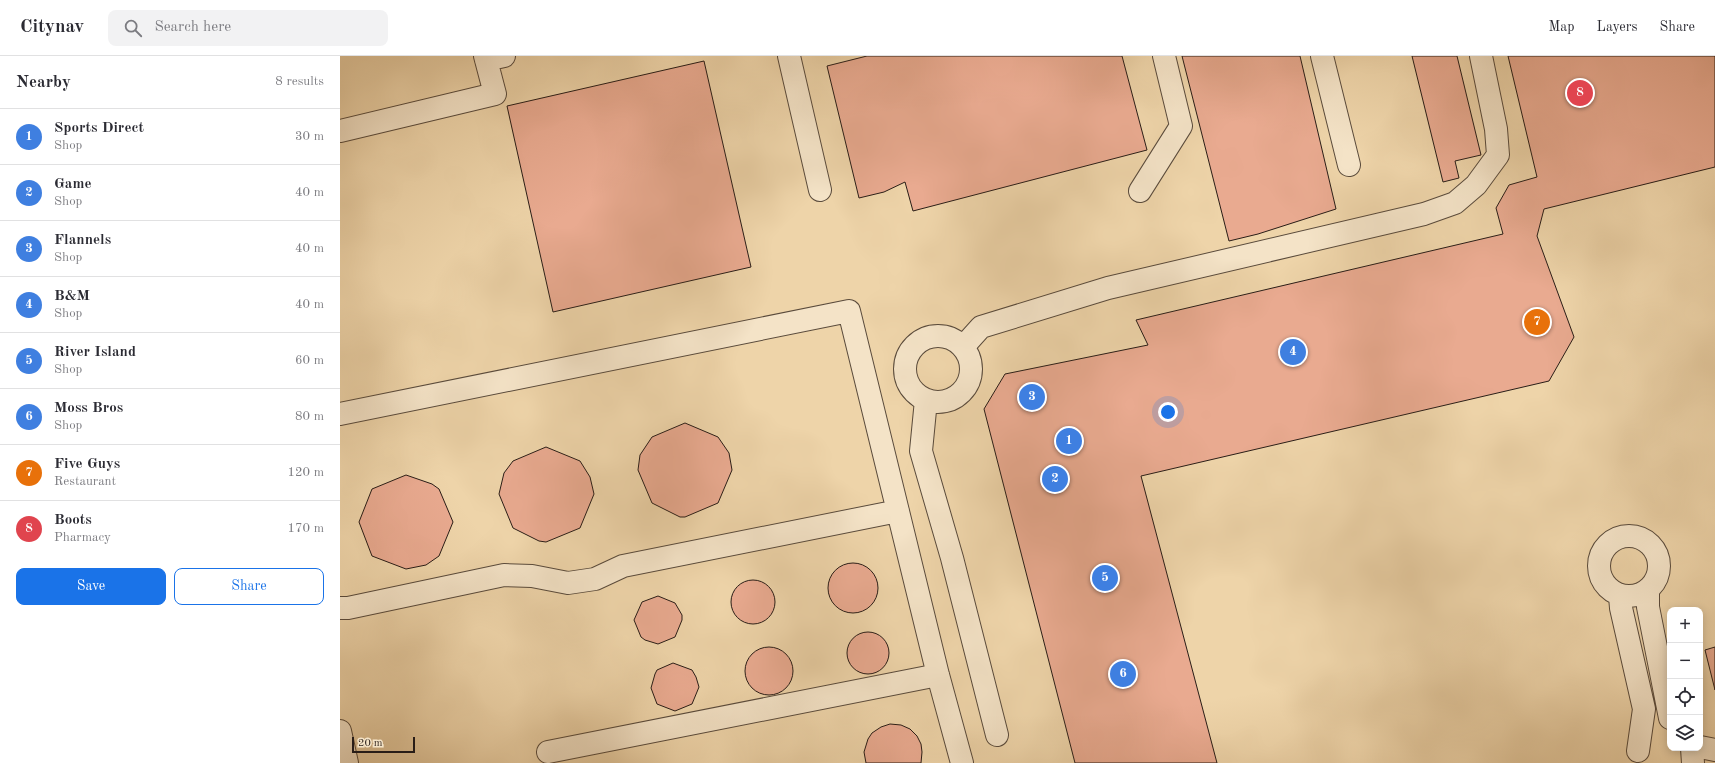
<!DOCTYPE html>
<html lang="en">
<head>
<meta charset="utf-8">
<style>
	body { margin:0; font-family:"Old Standard TT",serif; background:#f2f2f3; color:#2b2b33 }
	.controls { position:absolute; right:12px; bottom:12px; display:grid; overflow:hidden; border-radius:8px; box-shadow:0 2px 10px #0003 }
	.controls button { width:36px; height:36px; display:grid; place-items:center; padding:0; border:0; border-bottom:1px solid #e1e1e2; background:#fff; color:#2b2b33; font:20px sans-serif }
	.scale { position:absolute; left:12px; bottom:10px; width:63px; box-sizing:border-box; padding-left:4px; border:2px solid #291d17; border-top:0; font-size:11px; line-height:14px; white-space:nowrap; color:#291d17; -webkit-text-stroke:3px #f4e3c7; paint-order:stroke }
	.you { position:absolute; left:828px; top:356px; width:14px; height:14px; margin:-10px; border:3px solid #fff; border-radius:50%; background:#1a73e8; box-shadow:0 0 0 6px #1a73e833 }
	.badge { display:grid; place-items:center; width:26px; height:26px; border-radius:50%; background:#1a73e8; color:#fff; font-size:13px; font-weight:700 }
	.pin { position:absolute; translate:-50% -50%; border:2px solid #fff; box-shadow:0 1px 4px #0006 }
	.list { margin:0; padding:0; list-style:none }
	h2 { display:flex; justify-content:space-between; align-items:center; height:52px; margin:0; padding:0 16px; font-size:17px }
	h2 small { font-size:13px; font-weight:400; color:#7c7c81 }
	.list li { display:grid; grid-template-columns:26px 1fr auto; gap:12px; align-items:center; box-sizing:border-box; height:56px; padding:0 16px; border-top:1px solid #e1e1e2 }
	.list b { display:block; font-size:15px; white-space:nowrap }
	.list p { margin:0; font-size:13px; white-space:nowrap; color:#7c7c81 }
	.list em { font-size:13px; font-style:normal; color:#7c7c81 }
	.actions { display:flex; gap:8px; padding:12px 16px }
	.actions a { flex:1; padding:9px 0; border:1px solid #1a73e8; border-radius:8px; text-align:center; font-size:14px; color:#1a73e8 }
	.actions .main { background:#1a73e8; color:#fff }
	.icon { flex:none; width:22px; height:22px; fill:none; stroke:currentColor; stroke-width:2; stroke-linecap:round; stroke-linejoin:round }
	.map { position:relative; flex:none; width:1375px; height:707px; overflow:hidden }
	header { display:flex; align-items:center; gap:24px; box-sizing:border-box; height:56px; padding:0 20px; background:#fff; border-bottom:1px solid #e1e1e2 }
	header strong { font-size:19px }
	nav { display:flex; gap:22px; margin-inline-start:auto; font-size:14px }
	.search { width:280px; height:36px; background:#f2f2f3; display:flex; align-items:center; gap:10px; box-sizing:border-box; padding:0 14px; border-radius:8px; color:#7c7c81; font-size:15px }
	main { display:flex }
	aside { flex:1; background:#fff }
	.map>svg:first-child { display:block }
</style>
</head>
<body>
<header>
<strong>Citynav</strong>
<div class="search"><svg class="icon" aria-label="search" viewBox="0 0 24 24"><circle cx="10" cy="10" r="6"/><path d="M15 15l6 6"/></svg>Search here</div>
<nav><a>Map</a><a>Layers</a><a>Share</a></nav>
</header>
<main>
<aside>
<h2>Nearby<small>8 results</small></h2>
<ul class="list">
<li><span class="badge" style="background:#3f7fe0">1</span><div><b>Sports Direct</b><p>Shop</p></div><em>30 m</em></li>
<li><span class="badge" style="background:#3f7fe0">2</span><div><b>Game</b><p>Shop</p></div><em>40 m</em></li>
<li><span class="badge" style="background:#3f7fe0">3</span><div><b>Flannels</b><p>Shop</p></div><em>40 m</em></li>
<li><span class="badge" style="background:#3f7fe0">4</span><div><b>B&amp;M</b><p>Shop</p></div><em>40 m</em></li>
<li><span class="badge" style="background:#3f7fe0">5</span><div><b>River Island</b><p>Shop</p></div><em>60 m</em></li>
<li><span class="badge" style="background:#3f7fe0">6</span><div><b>Moss Bros</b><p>Shop</p></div><em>80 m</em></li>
<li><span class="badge" style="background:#e8710a">7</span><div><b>Five Guys</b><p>Restaurant</p></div><em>120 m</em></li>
<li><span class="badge" style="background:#e0444e">8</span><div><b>Boots</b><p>Pharmacy</p></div><em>170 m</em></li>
</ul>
<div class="actions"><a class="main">Save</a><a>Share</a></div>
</aside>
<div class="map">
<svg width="1375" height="707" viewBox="0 0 1375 707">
	<rect width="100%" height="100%" fill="#eed4a9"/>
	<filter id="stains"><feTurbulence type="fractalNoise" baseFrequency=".005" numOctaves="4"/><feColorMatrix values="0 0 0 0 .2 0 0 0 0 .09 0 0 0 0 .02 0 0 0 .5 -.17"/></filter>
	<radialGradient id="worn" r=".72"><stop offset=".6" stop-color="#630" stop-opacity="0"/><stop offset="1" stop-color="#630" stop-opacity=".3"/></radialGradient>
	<path fill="#e9aa90" stroke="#291d17" d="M527,0H782L807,94L573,155L565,126L544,136L519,142L487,10Z
		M842,0H960L996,153L918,178L889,185Z
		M1072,0H1117L1141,99L1115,105L1119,122L1103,126Z
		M1168,0H1375V111L1204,153L1197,180L1234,281L1209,325L801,420L877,707H735L644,353L665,318L808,289L796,264L1163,178L1156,152L1169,129L1197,121Z
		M364,5L411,211L213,256L167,50Z
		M345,367L378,381L389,397L392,414L378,447L345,461H340L312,447L298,414L300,399L312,381Z
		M206,391L240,405L250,421L254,438L240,472L206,486L199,485L173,472L159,438L164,417L173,405Z
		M66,419L92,428L99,433L113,466L99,500L86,509L66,513L32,500L19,466L32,433Z
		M488 532a25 25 0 1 1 50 0a25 25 0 1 1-50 0Z
		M391 546a22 22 0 1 1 44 0a22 22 0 1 1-44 0Z
		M318,540L335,547L342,559V564L335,581L318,588L305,584L301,581L294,564L302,546Z
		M507 597a21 21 0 1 1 42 0a21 21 0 1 1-42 0Z
		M1375,591V634L1365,594Z
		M405 615a24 24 0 1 1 48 0a24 24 0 1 1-48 0Z
		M333,607L352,614L356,621L359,631L352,648L335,655L317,648L311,632L315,618L317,614Z
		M550,668L561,669L570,673L577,680L581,688L582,696L581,707H526L524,696L528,683L532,677L541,671Z"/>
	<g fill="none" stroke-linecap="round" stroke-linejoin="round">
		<defs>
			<path id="minor" d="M449,0L480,134
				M982,0L1009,109
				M146,4L164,0
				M0,75L155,38L145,0
				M800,135L841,70L824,0
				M565 313a33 33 0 1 1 66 0a33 33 0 1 1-66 0Z
				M623,291L641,271L768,232L1084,158L1115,147L1136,129L1158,99L1156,73L1141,0
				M586,344L581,395L612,502L657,679
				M0,358L509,255L598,619L622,707
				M1259 510a30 30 0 1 1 60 0a30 30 0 1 1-60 0Z
				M1308,534V551L1330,662
				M1280,540L1281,552L1304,653L1298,695
				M0,552H8L164,519L192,520L228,527L255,523L283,510L558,455
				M0,675L7,707
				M1360,691L1375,694
				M1352,692L1353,707
				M208,696L598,619"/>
		</defs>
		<use href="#minor" stroke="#5a4b3c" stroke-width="24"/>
		<use href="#minor" stroke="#f4e3c7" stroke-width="22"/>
	</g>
	<rect width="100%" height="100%" filter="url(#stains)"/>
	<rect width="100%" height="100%" fill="url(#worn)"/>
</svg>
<div class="controls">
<button>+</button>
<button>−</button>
<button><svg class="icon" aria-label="locate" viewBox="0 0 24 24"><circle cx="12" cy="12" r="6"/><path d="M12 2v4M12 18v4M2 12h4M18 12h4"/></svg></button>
<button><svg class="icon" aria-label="layers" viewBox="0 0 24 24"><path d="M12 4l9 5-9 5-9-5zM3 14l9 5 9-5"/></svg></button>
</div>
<div class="scale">20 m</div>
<div class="you"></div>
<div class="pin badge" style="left:729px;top:385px;background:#3f7fe0">1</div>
<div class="pin badge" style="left:715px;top:423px;background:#3f7fe0">2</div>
<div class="pin badge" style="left:692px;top:341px;background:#3f7fe0">3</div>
<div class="pin badge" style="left:953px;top:296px;background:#3f7fe0">4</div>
<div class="pin badge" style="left:765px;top:522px;background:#3f7fe0">5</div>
<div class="pin badge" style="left:783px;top:618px;background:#3f7fe0">6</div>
<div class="pin badge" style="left:1197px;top:266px;background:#e8710a">7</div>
<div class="pin badge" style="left:1240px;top:37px;background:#e0444e">8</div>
</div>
</main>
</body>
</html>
